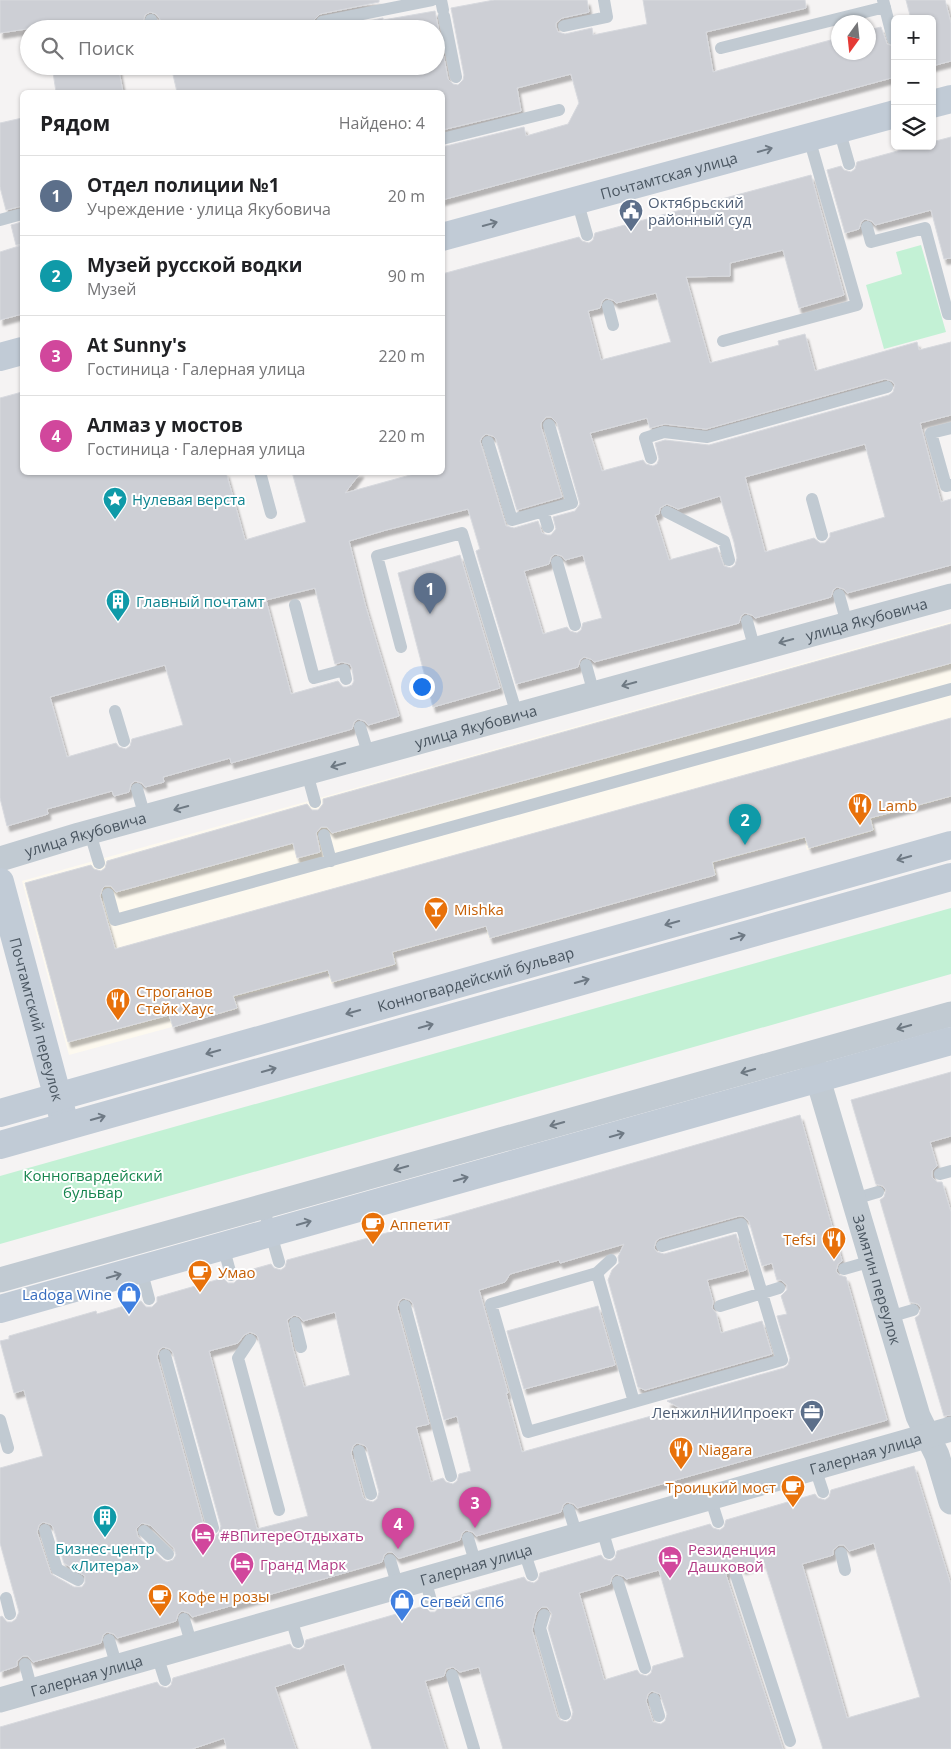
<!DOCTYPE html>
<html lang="ru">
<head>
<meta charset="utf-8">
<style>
	body { margin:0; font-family:"Open Sans",sans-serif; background:#f2f2f2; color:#202124 }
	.controls { position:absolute; right:15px; top:15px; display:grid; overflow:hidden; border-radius:8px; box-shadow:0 1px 4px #0004 }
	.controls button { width:45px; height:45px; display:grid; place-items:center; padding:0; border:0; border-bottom:1px solid #e0e0e0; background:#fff; color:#202124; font:25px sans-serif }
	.compass { position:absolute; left:831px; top:15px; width:45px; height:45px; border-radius:50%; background:#fff; box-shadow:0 1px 4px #0004; rotate:195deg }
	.you { position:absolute; left:421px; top:686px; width:18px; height:18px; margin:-12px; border:4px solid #fff; border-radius:50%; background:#1a73e8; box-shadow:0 0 0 8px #1a73e833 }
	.badge { display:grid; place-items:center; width:32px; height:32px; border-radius:50%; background:#2563eb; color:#fff; font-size:16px; font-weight:700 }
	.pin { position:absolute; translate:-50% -41px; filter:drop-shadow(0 1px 2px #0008) }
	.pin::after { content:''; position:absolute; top:26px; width:18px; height:15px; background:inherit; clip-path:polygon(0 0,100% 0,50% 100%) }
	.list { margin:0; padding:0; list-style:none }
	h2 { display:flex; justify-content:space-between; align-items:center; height:65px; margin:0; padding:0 20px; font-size:21px }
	h2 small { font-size:16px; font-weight:400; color:#757577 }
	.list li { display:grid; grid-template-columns:32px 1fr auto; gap:15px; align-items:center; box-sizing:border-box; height:80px; padding:0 20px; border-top:1px solid #e0e0e0 }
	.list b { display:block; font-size:19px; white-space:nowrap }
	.list p { margin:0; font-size:16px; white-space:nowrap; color:#757577 }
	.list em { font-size:16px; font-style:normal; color:#757577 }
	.icon { flex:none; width:28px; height:28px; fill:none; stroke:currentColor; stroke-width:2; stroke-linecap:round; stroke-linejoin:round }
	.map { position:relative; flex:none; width:951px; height:1749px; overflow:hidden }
	.search { position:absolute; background:#fff; box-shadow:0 1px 4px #0004; left:20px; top:20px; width:425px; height:55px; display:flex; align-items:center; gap:12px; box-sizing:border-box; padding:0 18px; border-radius:28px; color:#757577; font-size:19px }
	.panel { position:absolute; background:#fff; box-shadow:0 1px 4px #0004; left:20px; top:90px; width:425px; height:385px; border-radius:8px }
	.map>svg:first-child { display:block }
</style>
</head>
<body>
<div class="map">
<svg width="951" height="1749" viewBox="0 0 951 1749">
	<defs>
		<filter id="shadow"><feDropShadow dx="3" dy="5.5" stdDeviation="1" flood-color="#0004"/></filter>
	</defs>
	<rect width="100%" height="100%" fill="#f5f3f3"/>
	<path fill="#fdf9ef" d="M951,622V797L872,820L875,831L807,850L804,839L714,863L717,875L489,939L485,927L394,953L397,965L331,984L327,972L235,998L238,1009L69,1055L22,881Z"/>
	<path fill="#c3f1d5" d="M921,245L946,332L884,349L866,285L902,274L896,252Z
		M951,908V974L0,1244V1176Z"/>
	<path fill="#cdcfd5" stroke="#d7d9de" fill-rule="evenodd" filter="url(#shadow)" d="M0,0H379V2L320,14L314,20V24L318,29H163L160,19L156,14L150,12L145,15L143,22L110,29H46V26L0,33Z
		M494,0H587L589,12L562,18L556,23V27L558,32L565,34L592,28L593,35L647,24L643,0H805L806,8L706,32L713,72L838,38V52H868V30L881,27L887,44L895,47V77L442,200V147L524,127L526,136L568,124L579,103L571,74L517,88L521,111L442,130V92H177L171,66H436V29H330L383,18V20L435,11L448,79L453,84L458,85L463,80L464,75L451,8Z
		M906,0H945L951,23V61L932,66V19H911Z
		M52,66H118L123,92H56Z
		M22,118V206L6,210L0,187V123Z
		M951,137V258L944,259L931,210L875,225L872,221L865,219L861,222L859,229L845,233L827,170L841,166L844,170L851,172L855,169L857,162L916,146H932V142Z
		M811,175L844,295L799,308L783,250L730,263V276L686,277L710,363L779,345L778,341L805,334L815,371L917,342L919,350L951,342V415L920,423L941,502L951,499V565L847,593L844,589L837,587L833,590L831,597L755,618L752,615L745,613L741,616L739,623L594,662L591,659L584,657L580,660L578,667L516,684L476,551L480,549L468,509L386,530L349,541L365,604L399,716L368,725L365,721L358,719L354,722L352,729L231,763L230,758L163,777L164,782L145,787L142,783L135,781L131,784L129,792L114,796L112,791L47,809L48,814L7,826L0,798V398L22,392V472H226L245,540L306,522L292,472H361L345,493L421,472H442V274L579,237L582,241L589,243L593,240L595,233ZM656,293L671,342L601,360L588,311L600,308L602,301L606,298L613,300L616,303ZM885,379L892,381L895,385L893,392L889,395L709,445L665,440L655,443L659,459L657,464L653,466L646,464L643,460L602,471L590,433L647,418L650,428L665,424L706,429ZM546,417H551L557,423L580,504L575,511L553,517L556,529L551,535H547L542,533L538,521L514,528L506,526L480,441L482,437L486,434L493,436L496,439L517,510L562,497L541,427V423ZM865,444L885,517L830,533V537L825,543H820L814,538L765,552L745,477ZM720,496L734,542L737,558L735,565L731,568L724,566L717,547L669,560L655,515L659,514L660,508L667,504L678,509ZM555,554L562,556L565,560L583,555L602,618L583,623L581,630L577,633L570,631L567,627L543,634L524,571L549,564L551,557ZM315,588L335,664L342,662L350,664L352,668L354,681L352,685L347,687H343L338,681L291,694L266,600ZM165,665L183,725L132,739L130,746L126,749L119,747L116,743L67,757L50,697Z
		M22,222V244L16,245L11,225Z
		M22,245V314L0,320V252Z
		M460,555L500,688L433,707L398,573Z
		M951,624V663L332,833L327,827H321L316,833L320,852L297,858L293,843L116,892L111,886H105L102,889L100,896L115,949L951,718V796L870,818L873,830L809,848L805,837L712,862L715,875L490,938L486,926L392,952L395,964L332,982L328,970L233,996L237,1008L203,1018L173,1027L169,1015L68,1042L25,883L91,865L94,869L101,871L105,868L107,861L307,804L312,810H318L323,804V799Z
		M951,1072V1136L930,1142L937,1166L932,1171V1177L937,1182H942L951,1212V1415L944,1416L915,1318L919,1315L921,1308L918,1304L910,1302L880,1200L884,1197L886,1190L883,1186L876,1184L851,1100Z
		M800,1115L842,1261L838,1264L836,1271L839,1275L846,1277L887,1420L577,1508L574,1504L567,1502L563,1505L561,1512L476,1536L473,1532L466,1530L462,1533L460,1540L400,1558H398L392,1552H388L384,1555L382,1562L192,1617L189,1613L182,1611L178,1614L176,1621L117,1638L114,1634L107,1632L103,1635L101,1643L33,1662L28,1656H23L17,1661V1666L0,1672V1617L2,1616L7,1622H12L16,1619L19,1612L0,1543V1468L43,1456L24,1390L14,1393L0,1341L9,1339V1336L96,1311L97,1314L141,1301L146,1307H152L157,1302V1297L223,1278L228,1283H234L239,1278V1273L271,1264L274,1268L281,1270L285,1267L287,1260L445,1217ZM739,1216H743L749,1221L762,1266L772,1263L777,1280H781L787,1285V1290L781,1296L787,1314L777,1316L790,1358L788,1365L784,1368L667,1401L680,1408L522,1452L506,1393H508L479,1290L505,1282L510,1274L559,1260L560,1263L570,1260L624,1244L618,1257L619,1263L612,1270L608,1280L638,1387L645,1390L772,1354L762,1321L721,1333L716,1313L712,1308L713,1302L707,1280L746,1270L736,1234L664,1254L657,1252L654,1248L656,1241L660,1238ZM403,1298L410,1300L413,1304L444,1420L457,1416L471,1471L459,1474L457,1481L453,1484L446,1482L443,1478L431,1482L416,1427L429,1424L397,1308L399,1301ZM335,1312L350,1375L304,1387L293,1349L287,1320L294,1315L300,1317L303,1321ZM250,1332L255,1334L258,1337L308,1516L257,1529L209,1351L238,1343L244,1335ZM163,1347L170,1349L173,1353L221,1526L219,1533L215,1536L208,1534L205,1530L157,1357L159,1350ZM357,1443L364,1445L367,1448L379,1492L377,1499L373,1502L366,1500L363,1497L351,1453L353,1446ZM43,1522L50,1524L53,1527L64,1563L85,1576V1583L82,1587H74L51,1574L37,1532L39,1525ZM142,1523L150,1525L174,1548L176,1555L173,1560L167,1562L163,1560L138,1537L136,1529Z
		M598,1306L615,1365L524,1389L507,1331Z
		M914,1466L951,1585V1749H823L764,1562L743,1569L740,1566L733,1564L729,1567L726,1575L783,1749H503L479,1667L460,1672L453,1667L446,1669L444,1676L425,1681L446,1749H372L344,1664L275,1687L296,1749H227L224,1738L192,1749H0V1727L157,1682L160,1686L167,1688L171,1685L173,1678L290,1644L293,1648L300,1650L304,1647L306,1640L424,1606L430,1612H435L440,1606V1601L524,1577L527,1581L534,1583L538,1580L540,1573L601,1555L604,1559L611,1561L615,1558L617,1551L710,1524L713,1528L720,1530L724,1527L726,1520L815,1494L818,1498L825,1500L829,1497L831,1490ZM874,1543L920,1697L847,1718L802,1564L833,1555V1550L839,1545H844L849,1551ZM659,1570L684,1657L653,1666L651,1673L647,1676L640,1674L637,1670L604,1680L579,1593L610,1584L612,1577L616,1574L623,1576L626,1579ZM542,1607H547L552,1614L548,1628L573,1712L571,1719L567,1722L560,1720L557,1716L532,1630L536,1613ZM652,1691L660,1694L667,1714L665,1721L661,1724L653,1722L646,1701L648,1694Z"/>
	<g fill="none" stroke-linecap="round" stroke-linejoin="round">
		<path stroke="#c1cad2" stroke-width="12" d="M441,0L443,10
			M883,0L893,39
			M444,16L456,77
			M151,20L153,28
			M322,22L432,0
			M564,26L607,17L604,0
			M721,48L885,7
			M839,129L849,164
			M442,139L559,110
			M577,200L587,235
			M0,220L22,214
			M867,227L871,242L925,228L948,314H951
			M608,306L613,325
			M723,341L857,305L809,138
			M951,428L931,433L946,486L951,485
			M488,442L512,520L572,503L549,425
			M651,458L645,438L664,432L707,437L887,387
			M260,472L271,513
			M812,499L822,535
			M543,511L548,527
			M667,512L724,541L729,560
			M557,562L575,625
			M839,595L847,624
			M295,605L314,678L344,670L346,679
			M747,621L755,650
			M401,647L377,556L462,533L517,715
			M586,665L594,694
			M115,711L124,741
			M360,727L369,756
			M307,773L315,802
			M137,789L145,817
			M90,833L99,863
			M324,835L331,861
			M108,894L115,920L951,689
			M940,1174L951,1171
			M854,1199L878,1192
			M263,1206L279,1262
			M223,1246L231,1275
			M611,1260L597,1273L491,1304L528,1432L782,1360L741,1224L662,1246
			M141,1269L149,1299
			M844,1269L872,1261
			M597,1273L634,1402
			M405,1306L451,1476
			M720,1306L779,1288
			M889,1317L913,1310
			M295,1323L301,1347
			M250,1340L238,1358L279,1510
			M165,1355L213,1528
			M0,1420L8,1448
			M359,1451L371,1494
			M815,1468L823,1492
			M710,1497L718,1522
			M569,1510L577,1536
			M602,1529L609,1553
			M45,1530L57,1569L78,1580
			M144,1531L168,1554
			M468,1538L476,1565
			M524,1551L532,1575
			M841,1553L845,1570
			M390,1560L398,1587
			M735,1572L790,1741
			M425,1579L432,1604
			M618,1582L645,1668
			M6,1598L10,1614
			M544,1615L540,1628L565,1714
			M291,1618L298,1642
			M184,1619L192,1646
			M109,1640L117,1667
			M157,1655L165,1680
			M25,1664L32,1691
			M452,1675L474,1749
			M654,1699L659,1716"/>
		<g stroke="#c1cad2" stroke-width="25">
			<path id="s1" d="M0,859L79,835L951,596"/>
			<path id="s2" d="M812,1059L918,1416L937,1455L951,1502"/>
			<path d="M0,1280L951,1014"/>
			<path id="s3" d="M0,1700L951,1429"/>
		</g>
		<g stroke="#c1cbd6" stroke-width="28">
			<path d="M932,104L951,99"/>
			<path id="s4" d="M442,237L895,114"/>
			<path d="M0,357L22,351"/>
			<path id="s5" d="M0,882L62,1113"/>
			<path id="s6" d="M0,1113L951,845"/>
			<path d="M0,1145L951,877"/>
			<path d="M0,1309L951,1041"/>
		</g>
	</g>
	<defs><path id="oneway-shaft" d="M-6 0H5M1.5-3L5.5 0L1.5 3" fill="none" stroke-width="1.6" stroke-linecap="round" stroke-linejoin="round" transform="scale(1.25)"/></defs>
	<g stroke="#6e7984">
		<use href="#oneway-shaft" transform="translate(765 150) rotate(-15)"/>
		<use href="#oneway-shaft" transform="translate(490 224) rotate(-15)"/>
		<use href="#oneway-shaft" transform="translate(904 858) rotate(164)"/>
		<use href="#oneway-shaft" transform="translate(672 923) rotate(164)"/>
		<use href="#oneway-shaft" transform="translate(738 937) rotate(-16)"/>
		<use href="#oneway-shaft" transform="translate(582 981) rotate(-16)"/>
		<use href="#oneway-shaft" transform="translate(353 1012) rotate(164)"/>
		<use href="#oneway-shaft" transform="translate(426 1026) rotate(-16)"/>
		<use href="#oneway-shaft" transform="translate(213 1052) rotate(164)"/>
		<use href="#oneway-shaft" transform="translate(269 1070) rotate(-16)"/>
		<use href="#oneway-shaft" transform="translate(98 1118) rotate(-16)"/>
		<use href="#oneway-shaft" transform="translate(617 1135) rotate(-16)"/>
		<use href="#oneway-shaft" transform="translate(461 1179) rotate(-16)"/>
		<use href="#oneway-shaft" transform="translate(304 1223) rotate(-16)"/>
		<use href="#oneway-shaft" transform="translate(114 1276) rotate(-16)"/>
	</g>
	<g stroke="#6e7983">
		<use href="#oneway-shaft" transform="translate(786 641) rotate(165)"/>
		<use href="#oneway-shaft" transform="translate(629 684) rotate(165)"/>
		<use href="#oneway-shaft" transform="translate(338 765) rotate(164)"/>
		<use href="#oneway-shaft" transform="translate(181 808) rotate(165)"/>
		<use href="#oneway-shaft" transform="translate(904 1027) rotate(164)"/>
		<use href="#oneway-shaft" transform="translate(748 1071) rotate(164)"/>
		<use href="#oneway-shaft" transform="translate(557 1124) rotate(164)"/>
		<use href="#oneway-shaft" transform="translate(401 1168) rotate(164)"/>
	</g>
	<defs>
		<symbol id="civic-pin" viewBox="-11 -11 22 30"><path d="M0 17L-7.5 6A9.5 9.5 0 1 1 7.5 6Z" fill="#5c6f8a" stroke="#fff"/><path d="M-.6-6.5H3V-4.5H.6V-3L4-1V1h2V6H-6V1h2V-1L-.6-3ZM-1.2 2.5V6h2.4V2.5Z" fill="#fff"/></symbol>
		<symbol id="sight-pin" viewBox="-11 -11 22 30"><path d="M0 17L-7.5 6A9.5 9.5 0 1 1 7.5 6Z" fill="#0f9aa8" stroke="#fff"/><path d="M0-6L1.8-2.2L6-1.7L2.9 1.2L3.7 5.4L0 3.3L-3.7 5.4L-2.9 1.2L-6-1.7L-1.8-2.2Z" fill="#fff"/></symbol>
		<symbol id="building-pin" viewBox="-11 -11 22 30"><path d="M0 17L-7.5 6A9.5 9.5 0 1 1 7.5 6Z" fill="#0f9aa8" stroke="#fff"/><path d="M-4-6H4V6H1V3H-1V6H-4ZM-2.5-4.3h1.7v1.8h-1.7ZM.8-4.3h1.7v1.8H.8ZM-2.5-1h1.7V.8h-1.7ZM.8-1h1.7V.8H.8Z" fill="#fff"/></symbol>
		<symbol id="restaurant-pin" viewBox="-11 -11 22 30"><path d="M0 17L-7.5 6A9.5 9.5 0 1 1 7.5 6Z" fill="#e8710a" stroke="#fff"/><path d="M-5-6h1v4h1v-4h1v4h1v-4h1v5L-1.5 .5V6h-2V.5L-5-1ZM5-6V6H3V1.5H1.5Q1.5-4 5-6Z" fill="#fff"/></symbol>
		<symbol id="bar-pin" viewBox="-11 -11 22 30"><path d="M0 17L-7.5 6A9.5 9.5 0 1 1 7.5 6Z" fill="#e8710a" stroke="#fff"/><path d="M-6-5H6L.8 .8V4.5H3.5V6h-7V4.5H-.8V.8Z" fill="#fff"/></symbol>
		<symbol id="cafe-pin" viewBox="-11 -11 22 30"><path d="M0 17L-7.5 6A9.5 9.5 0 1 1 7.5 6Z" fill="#e8710a" stroke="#fff"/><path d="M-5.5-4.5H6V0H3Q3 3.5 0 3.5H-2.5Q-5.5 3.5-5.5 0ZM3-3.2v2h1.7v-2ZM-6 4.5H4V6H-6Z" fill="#fff"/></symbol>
		<symbol id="shop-pin" viewBox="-11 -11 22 30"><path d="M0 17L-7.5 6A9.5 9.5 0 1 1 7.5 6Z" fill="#3f7fe0" stroke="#fff"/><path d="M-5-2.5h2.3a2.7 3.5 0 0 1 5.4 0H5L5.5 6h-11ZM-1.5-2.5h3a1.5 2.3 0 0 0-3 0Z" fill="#fff"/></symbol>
		<symbol id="office-pin" viewBox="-11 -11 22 30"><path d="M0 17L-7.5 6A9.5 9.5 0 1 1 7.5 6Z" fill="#5c6f8a" stroke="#fff"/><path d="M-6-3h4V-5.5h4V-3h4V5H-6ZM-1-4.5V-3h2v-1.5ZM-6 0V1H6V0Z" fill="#fff"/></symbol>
		<symbol id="hotel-pin" viewBox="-11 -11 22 30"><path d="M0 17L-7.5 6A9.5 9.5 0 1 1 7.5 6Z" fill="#d1479c" stroke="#fff"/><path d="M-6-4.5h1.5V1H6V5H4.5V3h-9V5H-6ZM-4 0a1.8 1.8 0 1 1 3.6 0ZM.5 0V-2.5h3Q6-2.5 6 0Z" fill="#fff"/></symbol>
	</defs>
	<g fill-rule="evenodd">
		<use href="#civic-pin" x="617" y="197" width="28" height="38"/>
		<use href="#sight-pin" x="101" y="485" width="28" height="38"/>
		<use href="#building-pin" x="104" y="587" width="28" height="38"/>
		<use href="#restaurant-pin" x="846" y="791" width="28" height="38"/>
		<use href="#bar-pin" x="422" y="895" width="28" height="38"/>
		<use href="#restaurant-pin" x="104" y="986" width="28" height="38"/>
		<use href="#cafe-pin" x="359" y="1210" width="28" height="38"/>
		<use href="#restaurant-pin" x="820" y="1225" width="28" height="38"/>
		<use href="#cafe-pin" x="186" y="1258" width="28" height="38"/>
		<use href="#shop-pin" x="115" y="1280" width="28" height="38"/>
		<use href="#office-pin" x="798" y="1398" width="28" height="38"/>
		<use href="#restaurant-pin" x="667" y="1435" width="28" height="38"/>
		<use href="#cafe-pin" x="779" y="1473" width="28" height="38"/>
		<use href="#building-pin" x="91" y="1503" width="28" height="38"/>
		<use href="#hotel-pin" x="189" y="1521" width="28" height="38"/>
		<use href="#hotel-pin" x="656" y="1544" width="28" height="38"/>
		<use href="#hotel-pin" x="228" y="1550" width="28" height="38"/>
		<use href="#cafe-pin" x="146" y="1582" width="28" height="38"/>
		<use href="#shop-pin" x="388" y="1587" width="28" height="38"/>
	</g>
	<g text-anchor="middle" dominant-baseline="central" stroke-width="4" stroke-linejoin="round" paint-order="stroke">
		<g font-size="15" fill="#4a5661" stroke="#fff">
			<text stroke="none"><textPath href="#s4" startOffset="235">Почтамтская улица</textPath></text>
			<text stroke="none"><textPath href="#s1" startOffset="899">улица Якубовича</textPath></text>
			<text stroke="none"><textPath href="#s1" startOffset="494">улица Якубовича</textPath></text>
			<text stroke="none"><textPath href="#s1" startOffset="89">улица Якубовича</textPath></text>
			<text stroke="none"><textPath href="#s6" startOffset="494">Конногвардейский бульвар</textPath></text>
			<text stroke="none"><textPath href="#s5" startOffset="142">Почтамтский переулок</textPath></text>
			<text stroke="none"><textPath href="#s2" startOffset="230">Замятин переулок</textPath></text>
			<text stroke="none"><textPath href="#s3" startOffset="900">Галерная улица</textPath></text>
			<text stroke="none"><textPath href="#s3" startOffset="495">Галерная улица</textPath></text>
			<text stroke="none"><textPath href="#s3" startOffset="90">Галерная улица</textPath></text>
		</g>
		<g font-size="15" fill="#4e5e75" stroke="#fff" text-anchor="start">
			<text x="648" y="202">Октябрьский<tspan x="648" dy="17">районный суд</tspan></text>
			<text x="794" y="1412" text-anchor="end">ЛенжилНИИпроект</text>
		</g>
		<g font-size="15" fill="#0d838f" stroke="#fff" text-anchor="start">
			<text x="132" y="499">Нулевая верста</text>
			<text x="136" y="601">Главный почтамт</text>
			<text x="105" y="1548" text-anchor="middle">Бизнес-центр<tspan x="105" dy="17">«Литера»</tspan></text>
		</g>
		<g font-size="15" fill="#c56008" stroke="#fff" text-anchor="start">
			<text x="878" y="805">Lamb</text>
			<text x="454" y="909">Mishka</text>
			<text x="136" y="991">Строганов<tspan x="136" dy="17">Стейк Хаус</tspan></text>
			<text x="390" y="1224">Аппетит</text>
			<text x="816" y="1239" text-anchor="end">Tefsi</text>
			<text x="218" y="1272">Умао</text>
			<text x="698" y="1449">Niagara</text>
			<text x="776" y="1487" text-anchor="end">Троицкий мост</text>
			<text x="178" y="1596">Кофе н розы</text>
		</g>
		<g font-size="15" fill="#17864f" stroke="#fff">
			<text x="93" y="1175">Конногвардейский<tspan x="93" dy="17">бульвар</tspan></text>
		</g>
		<g font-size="15" fill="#366cbe" stroke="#fff" text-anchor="end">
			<text x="112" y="1294">Ladoga Wine</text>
			<text x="420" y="1601" text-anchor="start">Сегвей СПб</text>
		</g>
		<g font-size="15" fill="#b23c85" stroke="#fff" text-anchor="start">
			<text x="220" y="1535">#ВПитереОтдыхать</text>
			<text x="688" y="1549">Резиденция<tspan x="688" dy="17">Дашковой</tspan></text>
			<text x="260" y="1564">Гранд Марк</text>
		</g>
	</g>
</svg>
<div class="controls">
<button>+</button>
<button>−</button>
<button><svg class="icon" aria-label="layers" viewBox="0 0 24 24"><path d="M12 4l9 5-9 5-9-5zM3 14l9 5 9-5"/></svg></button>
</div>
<svg class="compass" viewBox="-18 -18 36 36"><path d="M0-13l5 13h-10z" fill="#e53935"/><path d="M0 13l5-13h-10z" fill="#757577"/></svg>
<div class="you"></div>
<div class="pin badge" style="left:430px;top:614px;background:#5c6f8a">1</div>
<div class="pin badge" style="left:745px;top:845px;background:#0f9aa8">2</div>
<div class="pin badge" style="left:475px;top:1528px;background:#d1479c">3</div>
<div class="pin badge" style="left:398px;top:1549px;background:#d1479c">4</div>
<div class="search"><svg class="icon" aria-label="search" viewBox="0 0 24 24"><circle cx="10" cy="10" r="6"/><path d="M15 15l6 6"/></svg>Поиск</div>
<section class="panel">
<h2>Рядом<small>Найдено: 4</small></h2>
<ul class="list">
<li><span class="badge" style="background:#5c6f8a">1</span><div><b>Отдел полиции №1</b><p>Учреждение · улица Якубовича</p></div><em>20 m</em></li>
<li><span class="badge" style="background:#0f9aa8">2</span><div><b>Музей русской водки</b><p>Музей</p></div><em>90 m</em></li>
<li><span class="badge" style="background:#d1479c">3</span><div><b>At Sunny's</b><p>Гостиница · Галерная улица</p></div><em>220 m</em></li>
<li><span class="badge" style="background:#d1479c">4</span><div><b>Алмаз у мостов</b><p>Гостиница · Галерная улица</p></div><em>220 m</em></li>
</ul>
</section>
</div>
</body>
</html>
